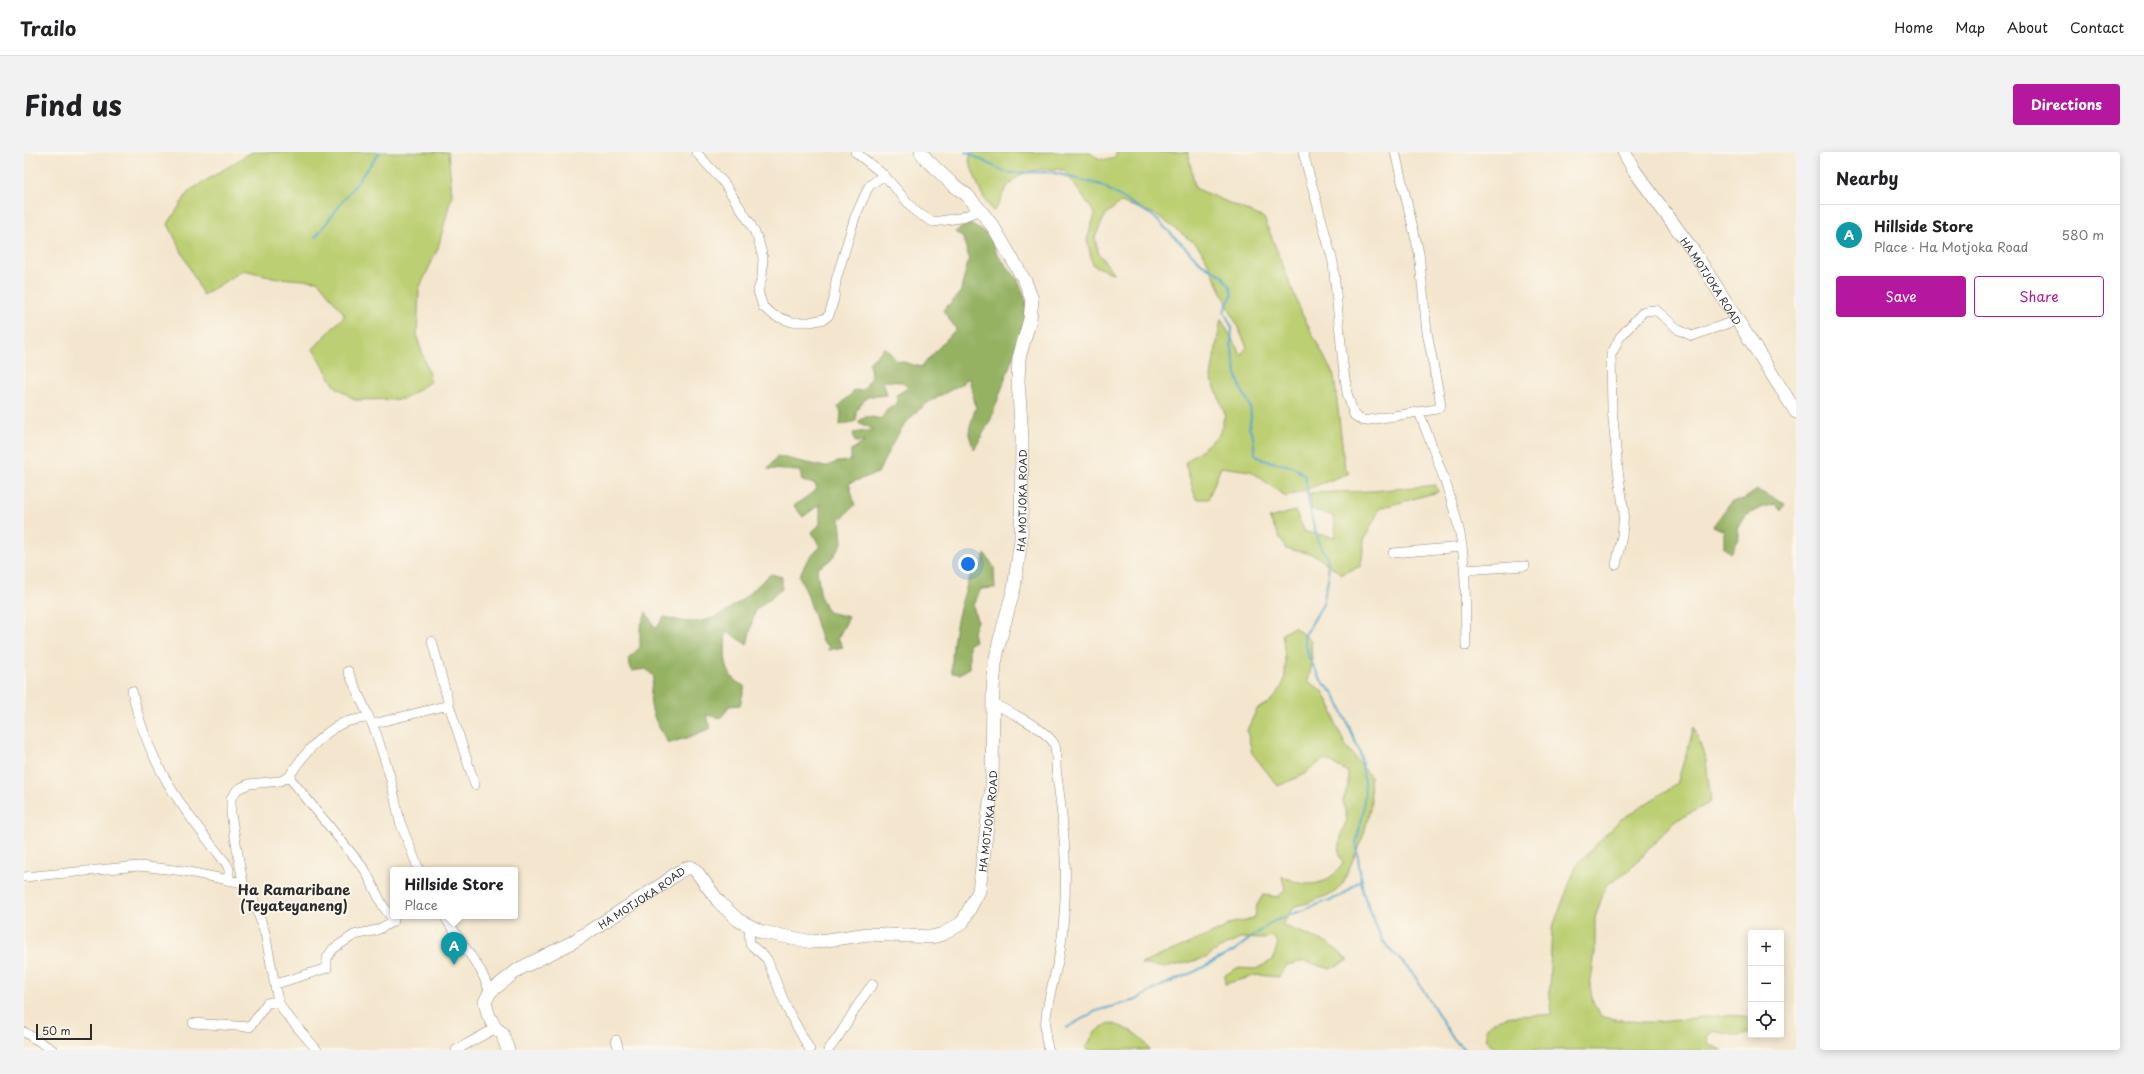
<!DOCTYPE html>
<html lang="en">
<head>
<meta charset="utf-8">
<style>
	body { margin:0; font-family:"Playpen Sans",sans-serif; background:#f2f2f2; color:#202124 }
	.controls { position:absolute; right:12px; bottom:12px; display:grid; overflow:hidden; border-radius:4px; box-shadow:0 2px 10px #0003 }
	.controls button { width:36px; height:36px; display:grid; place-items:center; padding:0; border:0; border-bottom:1px solid #e0e0e0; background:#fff; color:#202124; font:20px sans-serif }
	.scale { position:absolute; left:12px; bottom:10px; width:56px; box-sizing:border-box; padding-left:4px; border:2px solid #2b2b2b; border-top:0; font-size:11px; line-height:14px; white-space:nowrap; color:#2b2b2b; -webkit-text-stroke:3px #fbf7ec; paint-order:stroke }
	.you { position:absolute; left:944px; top:412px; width:14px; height:14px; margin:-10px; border:3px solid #fff; border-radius:50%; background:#1a73e8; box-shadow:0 0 0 6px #1a73e833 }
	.badge { display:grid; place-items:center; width:26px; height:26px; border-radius:50%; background:#b5179e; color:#fff; font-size:13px; font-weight:700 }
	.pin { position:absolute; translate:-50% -33px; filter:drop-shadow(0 1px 2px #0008) }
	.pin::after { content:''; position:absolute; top:21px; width:14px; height:12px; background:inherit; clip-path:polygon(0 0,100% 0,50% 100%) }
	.popup { position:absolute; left:366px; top:715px; width:128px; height:52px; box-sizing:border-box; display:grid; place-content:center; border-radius:4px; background:#fff; filter:drop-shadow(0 1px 3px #0005); font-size:13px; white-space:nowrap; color:#757577 }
	.popup b { font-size:15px; color:#202124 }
	.popup::after { content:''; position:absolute; left:50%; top:100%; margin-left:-8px; border:8px solid transparent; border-top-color:#fff }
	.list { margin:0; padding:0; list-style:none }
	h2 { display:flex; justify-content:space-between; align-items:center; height:52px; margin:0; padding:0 16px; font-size:17px }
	h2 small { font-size:13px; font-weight:400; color:#757577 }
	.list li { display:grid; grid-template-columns:26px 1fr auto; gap:12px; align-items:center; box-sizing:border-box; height:60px; padding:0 16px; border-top:1px solid #e0e0e0 }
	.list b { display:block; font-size:15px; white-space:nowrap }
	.list p { margin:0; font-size:13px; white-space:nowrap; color:#757577 }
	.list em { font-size:13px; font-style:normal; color:#757577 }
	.actions { display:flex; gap:8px; padding:12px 16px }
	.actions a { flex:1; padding:9px 0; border:1px solid #b5179e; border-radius:4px; text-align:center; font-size:14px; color:#b5179e }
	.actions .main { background:#b5179e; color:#fff }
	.icon { flex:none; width:22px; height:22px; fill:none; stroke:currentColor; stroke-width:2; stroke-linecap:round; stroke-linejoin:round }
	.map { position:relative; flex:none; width:1772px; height:898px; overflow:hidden; border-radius:4px }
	header { display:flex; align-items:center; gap:24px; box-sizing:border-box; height:56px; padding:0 20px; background:#fff; border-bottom:1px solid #e0e0e0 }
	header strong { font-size:19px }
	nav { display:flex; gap:22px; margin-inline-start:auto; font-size:14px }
	.intro { display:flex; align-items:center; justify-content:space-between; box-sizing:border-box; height:96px; padding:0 24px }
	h1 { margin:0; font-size:28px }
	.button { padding:10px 18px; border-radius:4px; background:#b5179e; color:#fff; font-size:14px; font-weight:700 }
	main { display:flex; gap:24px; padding:0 24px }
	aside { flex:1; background:#fff; border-radius:4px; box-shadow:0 2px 10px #0003 }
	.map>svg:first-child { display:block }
</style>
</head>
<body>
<header>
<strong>Trailo</strong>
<nav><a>Home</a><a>Map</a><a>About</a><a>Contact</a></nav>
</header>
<div class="intro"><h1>Find us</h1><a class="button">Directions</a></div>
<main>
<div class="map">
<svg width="1772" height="898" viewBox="0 0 1772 898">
	<rect width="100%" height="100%" fill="#fbf7ec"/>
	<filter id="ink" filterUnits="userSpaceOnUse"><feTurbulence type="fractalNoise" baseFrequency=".025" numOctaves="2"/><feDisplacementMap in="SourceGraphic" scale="8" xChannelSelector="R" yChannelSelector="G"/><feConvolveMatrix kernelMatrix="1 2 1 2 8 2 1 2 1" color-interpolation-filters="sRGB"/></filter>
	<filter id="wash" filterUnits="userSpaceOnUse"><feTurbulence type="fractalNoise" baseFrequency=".012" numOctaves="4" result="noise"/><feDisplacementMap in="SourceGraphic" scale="16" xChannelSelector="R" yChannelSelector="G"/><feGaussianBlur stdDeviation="0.9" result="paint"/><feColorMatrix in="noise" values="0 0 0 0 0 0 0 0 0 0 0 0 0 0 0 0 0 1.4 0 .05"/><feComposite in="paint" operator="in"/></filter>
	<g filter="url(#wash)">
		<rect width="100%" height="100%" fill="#f4e6ce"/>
		<path fill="#bccf72" stroke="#747d4e" d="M228,0H424L428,42L414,96L395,137L393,185L407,229L380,247L331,248L311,234L289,197L321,163L294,129L253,126L220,118L179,143L144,72L165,39Z
			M947,0H1065C1073,7 1083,11 1092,4V0H1164L1171,36L1240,66L1278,162L1310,224L1321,317L1326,321L1262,345L1227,319L1197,315L1184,347H1172L1161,311L1195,283L1201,262L1187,225L1197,167L1217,203L1223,195L1181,104L1173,93L1133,63L1097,50L1082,62L1071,85L1074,100L1090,122L1069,113L1063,88L1071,62L1040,18C1017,16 996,16 981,38C976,45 977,53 969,59L957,41L945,9Z
			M1412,333L1414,340L1356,356L1340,388L1337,414L1318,422L1289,402L1262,397L1245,366L1271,359L1281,380L1312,385L1310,364L1288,358L1286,341L1348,339Z
			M1270,475L1287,489L1288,511L1284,529L1299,539L1308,557L1312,574L1322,594L1346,624L1347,653L1340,682L1319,731L1310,741L1284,751L1271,754L1258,773L1304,791L1324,808L1306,817L1281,809L1263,813L1255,825L1234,823L1201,832V823L1213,816L1232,817L1249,808L1254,791L1248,784L1240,787L1218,786L1194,797L1182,806L1141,816L1117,812L1194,779L1208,771L1222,769L1231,765L1233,753L1239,743L1254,745L1261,738L1258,724C1283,737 1302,735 1319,712L1315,699L1318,679L1323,668L1319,649L1324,633V620L1300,607L1279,623L1254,634L1228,601L1223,578L1233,557C1245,553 1256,541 1260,529C1263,520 1260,491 1258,482Z
			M1670,575L1682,609L1687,650L1651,669L1604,719L1582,733L1571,766V800L1566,835L1569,851L1578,865C1596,868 1615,871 1634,870C1665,868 1696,860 1727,865V881L1714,884L1689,879L1683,885L1685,892L1699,898H1472L1463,888L1462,876C1480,858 1505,866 1528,862L1525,836L1528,777L1553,712L1596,668L1653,632Z
			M1085,871C1102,875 1116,881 1125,898H1063L1062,895L1071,880Z"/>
		<path fill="#95b264" stroke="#606e48" d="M944,71L965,83L973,102L994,128L1002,149L1000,173L967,267L950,298L945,283L946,274L952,255L945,226C930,239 910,244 896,257C875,274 865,298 854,321L825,331L831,353L816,368L818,391L808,407L793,417L797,446L804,460L825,465L814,486L819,495L804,498L805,494L798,490L783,441L775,424L783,409L796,395L788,380L796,372V352L779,365L770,354L793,337L791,332L778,329L776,319L744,317L753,304L801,315L813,310L827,309V298L841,290H831L829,281L849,278L834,270C840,262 848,265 857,267L863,258L874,250L872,243L884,236L878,230L859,229L863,243L843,245L832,259V269L816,273L817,260L814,255L831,238L838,239C847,229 848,223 845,211L861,195L872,208L897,215L932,177L919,158L936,142L945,106L939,86L931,80Z
			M1733,338L1761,352L1757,359L1751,352L1736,356L1720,365L1713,377L1715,387L1707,401L1700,395V379L1689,374L1707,350L1720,347Z
			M961,402L970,415L971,436L957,437L949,453L953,469L949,480L951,489L945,492V516L936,522L928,521C927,483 936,452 949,416L958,413Z
			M747,422L758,425V437L731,458L723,493L702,478C701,499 697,526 721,534L716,553L705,554L697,566L682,563L687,576L663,586L644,591C630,567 621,553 630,525L622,517L608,519L604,507L616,495V476L622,460L632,477L640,465C649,467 659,470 668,470C700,470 725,440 747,422Z"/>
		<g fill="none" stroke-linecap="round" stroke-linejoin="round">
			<path stroke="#4ea5cb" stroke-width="2" d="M942,0L983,21L1027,20L1077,33L1129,64L1178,112L1198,123L1206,135L1208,143L1200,159L1208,176L1207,192L1212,221L1217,237L1226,253L1227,266L1225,276L1229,284L1231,302L1239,308L1270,315L1281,324L1287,364L1295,391L1303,405L1305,423L1299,452L1280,485L1285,506L1297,528L1311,543L1336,600L1341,634L1339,662L1332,691L1339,741L1358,788L1390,823L1430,888L1441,898
				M291,86L356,0
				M1042,876L1072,859L1112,848L1137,834L1172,819L1211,798L1248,770L1319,743L1338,727"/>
		</g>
	</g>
	<g filter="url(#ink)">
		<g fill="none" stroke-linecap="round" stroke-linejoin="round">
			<defs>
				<path id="street" d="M672,0L700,31L726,71L734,87L739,106L738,125L734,139L739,155L751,164L768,170H786L800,167L805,163L810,147L812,128L831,65L845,34L860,23
					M831,0L860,23L892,60L909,70L936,66L956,58
					M1279,0L1309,110L1319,212L1323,241L1330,263L1339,269L1413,257L1417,253L1403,180L1395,101L1371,0
					M1395,260C1410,300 1427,340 1436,382C1443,418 1441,457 1442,494
					M1369,401L1438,395
					M1592,413L1598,384L1600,360L1594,318L1588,257L1587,203L1596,185L1620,159L1632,158L1655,178L1668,184L1713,168
					M1440,418L1501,414
					M324,519L352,581L366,624L376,670L395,718
					M108,539C123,610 157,656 202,711L205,717V729
					M969,552C983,558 1026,579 1031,594C1033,603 1031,615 1033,624C1042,685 1045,739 1036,800C1031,827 1014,873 1025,898
					M425,553L451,633
					M348,572L425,553L408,489
					M265,625L256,629L225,632L214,637L207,646V662L219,731L229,747L241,781L254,849L261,861L293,898
					M0,725L115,714L160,719L219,731
					M420,764L457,819L466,840
					M725,775L726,792L743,807L763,857L786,898
					M252,832L303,816V806L309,797L330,783L353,778L370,769L359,754L341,718L265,625C277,605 296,583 317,572C325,568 336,567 345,565
					M169,871L226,875L243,851L254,849
					M0,880L29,898
					M592,888L595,898
					M432,898L472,876
					M804,898C822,878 831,852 849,832"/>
				<g id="secondary">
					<path id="s1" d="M1600,0L1610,18L1670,100L1772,260"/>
					<path id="s2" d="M484,898L478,881L471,876L464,862L461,850L466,840L495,817L547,791L639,732C648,725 656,717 667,715L672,719L695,750L714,768L738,780L789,790L844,782L908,785L919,782L938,771L955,739L968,634L969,537L971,512L975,491L990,436L997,388L998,285L994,229L995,206L1006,167L1008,148L1001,129L970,76L956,58L943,43L928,32L903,8L897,0"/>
				</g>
			</defs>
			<use href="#street" stroke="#90887c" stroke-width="10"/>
			<use href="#secondary" stroke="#90887c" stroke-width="14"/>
			<use href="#street" stroke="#fff" stroke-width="9"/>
			<use href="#secondary" stroke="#fff" stroke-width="13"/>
		</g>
	</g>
	<g text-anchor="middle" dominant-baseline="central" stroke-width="4" stroke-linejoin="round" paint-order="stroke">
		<g font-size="10" fill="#2b2b2b" stroke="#fbf7ec">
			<text stroke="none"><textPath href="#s1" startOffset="156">HA MOTJOKA ROAD</textPath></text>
			<text stroke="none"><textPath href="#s2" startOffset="1037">HA MOTJOKA ROAD</textPath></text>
			<text stroke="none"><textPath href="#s2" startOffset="713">HA MOTJOKA ROAD</textPath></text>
			<text stroke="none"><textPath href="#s2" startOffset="245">HA MOTJOKA ROAD</textPath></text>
		</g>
		<g font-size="14" font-weight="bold" fill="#2b2b2b" stroke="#fbf7ec">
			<text x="270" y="737">Ha Ramaribane<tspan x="270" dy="16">(Teyateyaneng)</tspan></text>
		</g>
	</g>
</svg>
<div class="controls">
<button>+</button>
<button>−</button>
<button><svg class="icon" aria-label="locate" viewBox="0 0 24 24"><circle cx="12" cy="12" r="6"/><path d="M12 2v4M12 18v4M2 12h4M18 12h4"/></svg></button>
</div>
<div class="scale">50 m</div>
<div class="you"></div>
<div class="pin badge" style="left:430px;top:813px;background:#0f9aa8">A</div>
<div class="popup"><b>Hillside Store</b>Place</div>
</div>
<aside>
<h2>Nearby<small></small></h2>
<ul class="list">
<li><span class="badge" style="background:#0f9aa8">A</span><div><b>Hillside Store</b><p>Place · Ha Motjoka Road</p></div><em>580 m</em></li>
</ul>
<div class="actions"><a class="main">Save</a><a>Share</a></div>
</aside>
</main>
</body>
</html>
